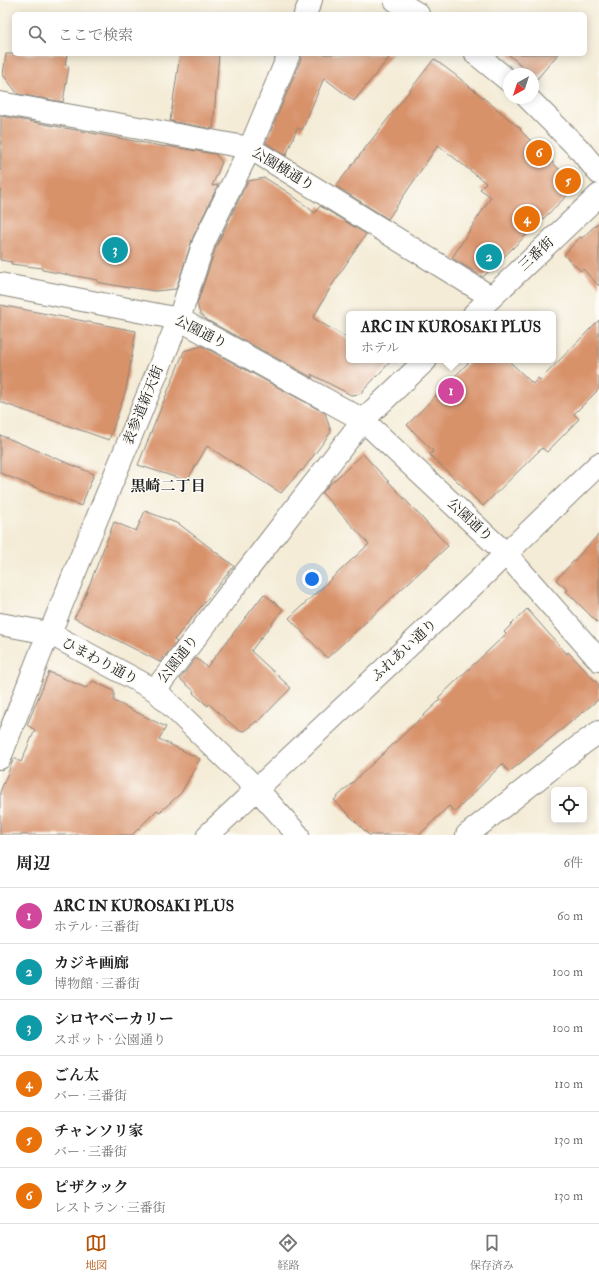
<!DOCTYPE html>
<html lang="ja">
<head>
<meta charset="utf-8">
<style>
	body { margin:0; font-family:"IM FELL Double Pica","Noto Serif JP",serif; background:#f2f2f2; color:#222 }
	.controls { position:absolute; right:12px; bottom:12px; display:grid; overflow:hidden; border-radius:6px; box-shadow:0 2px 10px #0003 }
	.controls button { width:36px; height:36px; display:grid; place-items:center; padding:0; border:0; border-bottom:1px solid #e0e0e0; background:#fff; color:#222; font:20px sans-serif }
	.compass { position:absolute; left:503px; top:68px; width:36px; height:36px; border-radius:50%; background:#fff; box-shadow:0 2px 10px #0003; rotate:219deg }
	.you { position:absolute; left:312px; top:579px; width:14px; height:14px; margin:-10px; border:3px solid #fff; border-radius:50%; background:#1a73e8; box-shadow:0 0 0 6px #1a73e833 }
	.badge { display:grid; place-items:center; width:26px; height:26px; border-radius:50%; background:#b45309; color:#fff; font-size:13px; font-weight:700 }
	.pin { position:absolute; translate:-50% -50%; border:2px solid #fff; box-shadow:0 1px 4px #0006 }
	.popup { position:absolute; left:346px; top:311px; width:210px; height:52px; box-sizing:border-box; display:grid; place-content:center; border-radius:6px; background:#fff; filter:drop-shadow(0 1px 3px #0005); font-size:13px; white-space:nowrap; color:#767676 }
	.popup b { font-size:15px; color:#222 }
	.popup::after { content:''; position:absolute; left:50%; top:100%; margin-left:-8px; border:8px solid transparent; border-top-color:#fff }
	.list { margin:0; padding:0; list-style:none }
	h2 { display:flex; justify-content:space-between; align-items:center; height:52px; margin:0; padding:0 16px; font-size:17px }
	h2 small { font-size:13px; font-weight:400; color:#767676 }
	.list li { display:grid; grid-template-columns:26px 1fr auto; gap:12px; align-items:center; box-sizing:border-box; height:56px; padding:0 16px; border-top:1px solid #e0e0e0 }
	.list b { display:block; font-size:15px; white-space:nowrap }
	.list p { margin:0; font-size:13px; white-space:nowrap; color:#767676 }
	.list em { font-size:13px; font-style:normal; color:#767676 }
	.icon { flex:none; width:22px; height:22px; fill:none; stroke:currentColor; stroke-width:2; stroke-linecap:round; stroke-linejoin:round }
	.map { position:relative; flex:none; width:599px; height:835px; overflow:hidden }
	.search { position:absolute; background:#fff; box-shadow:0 2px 10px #0003; left:12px; right:12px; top:12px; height:44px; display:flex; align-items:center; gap:10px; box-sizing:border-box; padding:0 14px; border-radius:6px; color:#767676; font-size:15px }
	.sheet { height:388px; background:#fff }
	nav { display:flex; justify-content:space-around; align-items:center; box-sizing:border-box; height:56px; border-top:1px solid #e0e0e0; background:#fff; font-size:11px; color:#767676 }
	nav a { display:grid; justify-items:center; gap:2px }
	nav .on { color:#b45309 }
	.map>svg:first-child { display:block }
</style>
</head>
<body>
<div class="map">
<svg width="599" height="835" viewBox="0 0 599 835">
	<rect width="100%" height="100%" fill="#fdfcf7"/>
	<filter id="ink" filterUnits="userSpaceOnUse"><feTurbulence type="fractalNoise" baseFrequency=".025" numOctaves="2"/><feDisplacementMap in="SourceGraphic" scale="8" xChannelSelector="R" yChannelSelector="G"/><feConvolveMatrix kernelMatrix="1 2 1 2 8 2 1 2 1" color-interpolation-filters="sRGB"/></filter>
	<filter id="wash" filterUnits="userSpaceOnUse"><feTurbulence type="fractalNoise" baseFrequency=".012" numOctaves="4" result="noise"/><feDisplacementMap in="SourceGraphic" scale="16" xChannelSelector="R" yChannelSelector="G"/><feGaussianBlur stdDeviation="0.9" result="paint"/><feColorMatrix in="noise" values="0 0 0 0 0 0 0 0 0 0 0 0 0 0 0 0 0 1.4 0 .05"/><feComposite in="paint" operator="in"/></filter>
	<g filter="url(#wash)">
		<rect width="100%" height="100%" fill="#f4ecd7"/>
		<g id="blocks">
			<path fill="#d8926b" d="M6,54H67L65,65L69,66L63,102L18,94L3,75Z
				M180,54H219L213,129L170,121Z
				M301,54H392L354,101L324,78L302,130L297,128L286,156L266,143L301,59Z
				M508,54H558L537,79Z
				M434,59L458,77L521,129L520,130L554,164L576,187L483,277L452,258L491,197L480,189L486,183L438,145L388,219L336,186Z
				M1,116L166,147V146L215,154L222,162L212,186L218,185L193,237L176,289L155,291L129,287V288L97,282L98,280L42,270V268L11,264L12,262L0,260Z
				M265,178L289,193L315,213L320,206L366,234L332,285L313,318L349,339V360H392L360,394L351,395L311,374L313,378L207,320L200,314L197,304L216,247L248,181Z
				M599,222V286L583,269L581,271L564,255L580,237L582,238Z
				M0,305L136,331L126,390L109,440L0,402Z
				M599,320V389L574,414L579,419L547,452L542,448L483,506L430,455L433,451L407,425L471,360H508L533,384L538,378L540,380Z
				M202,346L325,413L331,432L302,471L301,470L281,493L207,446L187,481L138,465L184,351Z
				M0,435L94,474L81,506L0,473Z
				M363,454L448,546L327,658L289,618L369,544L322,493L328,486Z
				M145,511L179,524L234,566L174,640L177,642L160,662L74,618L81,606L114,522L136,531Z
				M599,534V624L566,591L568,590L556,580Z
				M264,594L283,609L251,651L291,688L258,722L257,721L244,731L238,730L209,704L208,706L193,693L194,691L180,679L196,658L207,667Z
				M527,609L567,654L568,652L599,685V699L509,772L502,764L455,812L449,806L419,835H369L334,800L440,700L438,698L506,634L504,632Z
				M49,672L86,688L93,681L114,691V701L166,727L159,739L200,759L181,793L160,812L157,810L132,835H0V792L14,758L21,762L35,730L27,725Z"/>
		</g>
	</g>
	<g filter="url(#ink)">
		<use href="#blocks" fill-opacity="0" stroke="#88847a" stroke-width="1"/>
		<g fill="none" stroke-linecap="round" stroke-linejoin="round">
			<defs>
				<path id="minor" d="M395,0L418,14
					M305,14L311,0
					M476,54L509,81
					M528,98L580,150L599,173
					M0,103L250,148L491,297
					M0,284L179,319L363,420L506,554L599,660
					M474,314L599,195
					M0,624L49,633L155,690L257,789L298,835
					M155,690L363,420L426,360
					M0,758L42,649L54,623L179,319L204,242L250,148L289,54
					M208,835L484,575L599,464
					M467,835L582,744L599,732"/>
			</defs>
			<use href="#minor" stroke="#88847a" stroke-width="24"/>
			<use href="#minor" stroke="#fff" stroke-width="22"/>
		</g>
	</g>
	<g text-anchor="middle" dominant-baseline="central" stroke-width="3" stroke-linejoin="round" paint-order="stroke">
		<g font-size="14" fill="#1c1c1c" stroke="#fdfcf7">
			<text transform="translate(283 169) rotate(31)">公園横通り</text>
			<text transform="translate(536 254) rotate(-43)">三番街</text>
			<text transform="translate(201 332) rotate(27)">公園通り</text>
			<text transform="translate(143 405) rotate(-68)">表参道新天街</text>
			<text transform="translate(470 520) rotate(43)">公園通り</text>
			<text transform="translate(404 650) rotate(-43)">ふれあい通り</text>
			<text transform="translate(178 659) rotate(-52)">公園通り</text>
			<text transform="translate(100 661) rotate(28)">ひまわり通り</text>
		</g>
		<g font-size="15" font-weight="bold" fill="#1c1c1c" stroke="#fdfcf7">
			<text x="168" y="486">黒崎二丁目</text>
		</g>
	</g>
</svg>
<div class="controls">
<button><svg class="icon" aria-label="locate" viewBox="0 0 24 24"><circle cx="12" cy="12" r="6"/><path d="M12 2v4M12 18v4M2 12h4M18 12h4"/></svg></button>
</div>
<svg class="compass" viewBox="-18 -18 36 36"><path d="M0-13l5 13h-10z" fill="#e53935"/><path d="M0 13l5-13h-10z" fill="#767676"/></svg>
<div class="you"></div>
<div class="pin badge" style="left:451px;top:391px;background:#d1479c">1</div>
<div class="popup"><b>ARC IN KUROSAKI PLUS</b>ホテル</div>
<div class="pin badge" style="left:489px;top:257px;background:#0f9aa8">2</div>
<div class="pin badge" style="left:115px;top:250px;background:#0f9aa8">3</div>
<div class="pin badge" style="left:527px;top:219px;background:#e8710a">4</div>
<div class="pin badge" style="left:568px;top:181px;background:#e8710a">5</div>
<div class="pin badge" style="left:539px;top:153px;background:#e8710a">6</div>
<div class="search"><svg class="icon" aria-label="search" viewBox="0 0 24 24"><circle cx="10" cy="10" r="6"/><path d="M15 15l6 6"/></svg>ここで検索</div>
</div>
<section class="sheet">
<h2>周辺<small>6件</small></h2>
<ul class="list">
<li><span class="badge" style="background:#d1479c">1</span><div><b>ARC IN KUROSAKI PLUS</b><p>ホテル · 三番街</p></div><em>60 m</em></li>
<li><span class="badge" style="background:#0f9aa8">2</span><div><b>カジキ画廊</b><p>博物館 · 三番街</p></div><em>100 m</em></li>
<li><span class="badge" style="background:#0f9aa8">3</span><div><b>シロヤベーカリー</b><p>スポット · 公園通り</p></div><em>100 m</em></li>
<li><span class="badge" style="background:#e8710a">4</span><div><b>ごん太</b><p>バー · 三番街</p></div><em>110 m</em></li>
<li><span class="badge" style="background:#e8710a">5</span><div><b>チャンソリ家</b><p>バー · 三番街</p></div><em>130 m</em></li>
<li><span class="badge" style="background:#e8710a">6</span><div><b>ピザクック</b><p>レストラン · 三番街</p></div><em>130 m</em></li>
</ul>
</section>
<nav>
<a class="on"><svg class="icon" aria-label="map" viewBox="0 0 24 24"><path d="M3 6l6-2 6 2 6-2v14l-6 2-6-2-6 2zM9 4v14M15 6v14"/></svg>地図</a>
<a><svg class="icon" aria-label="directions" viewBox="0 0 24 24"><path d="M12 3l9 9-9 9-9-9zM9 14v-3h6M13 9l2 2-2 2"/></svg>経路</a>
<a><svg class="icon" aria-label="saved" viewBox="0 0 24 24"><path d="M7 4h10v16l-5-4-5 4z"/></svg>保存済み</a>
</nav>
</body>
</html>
